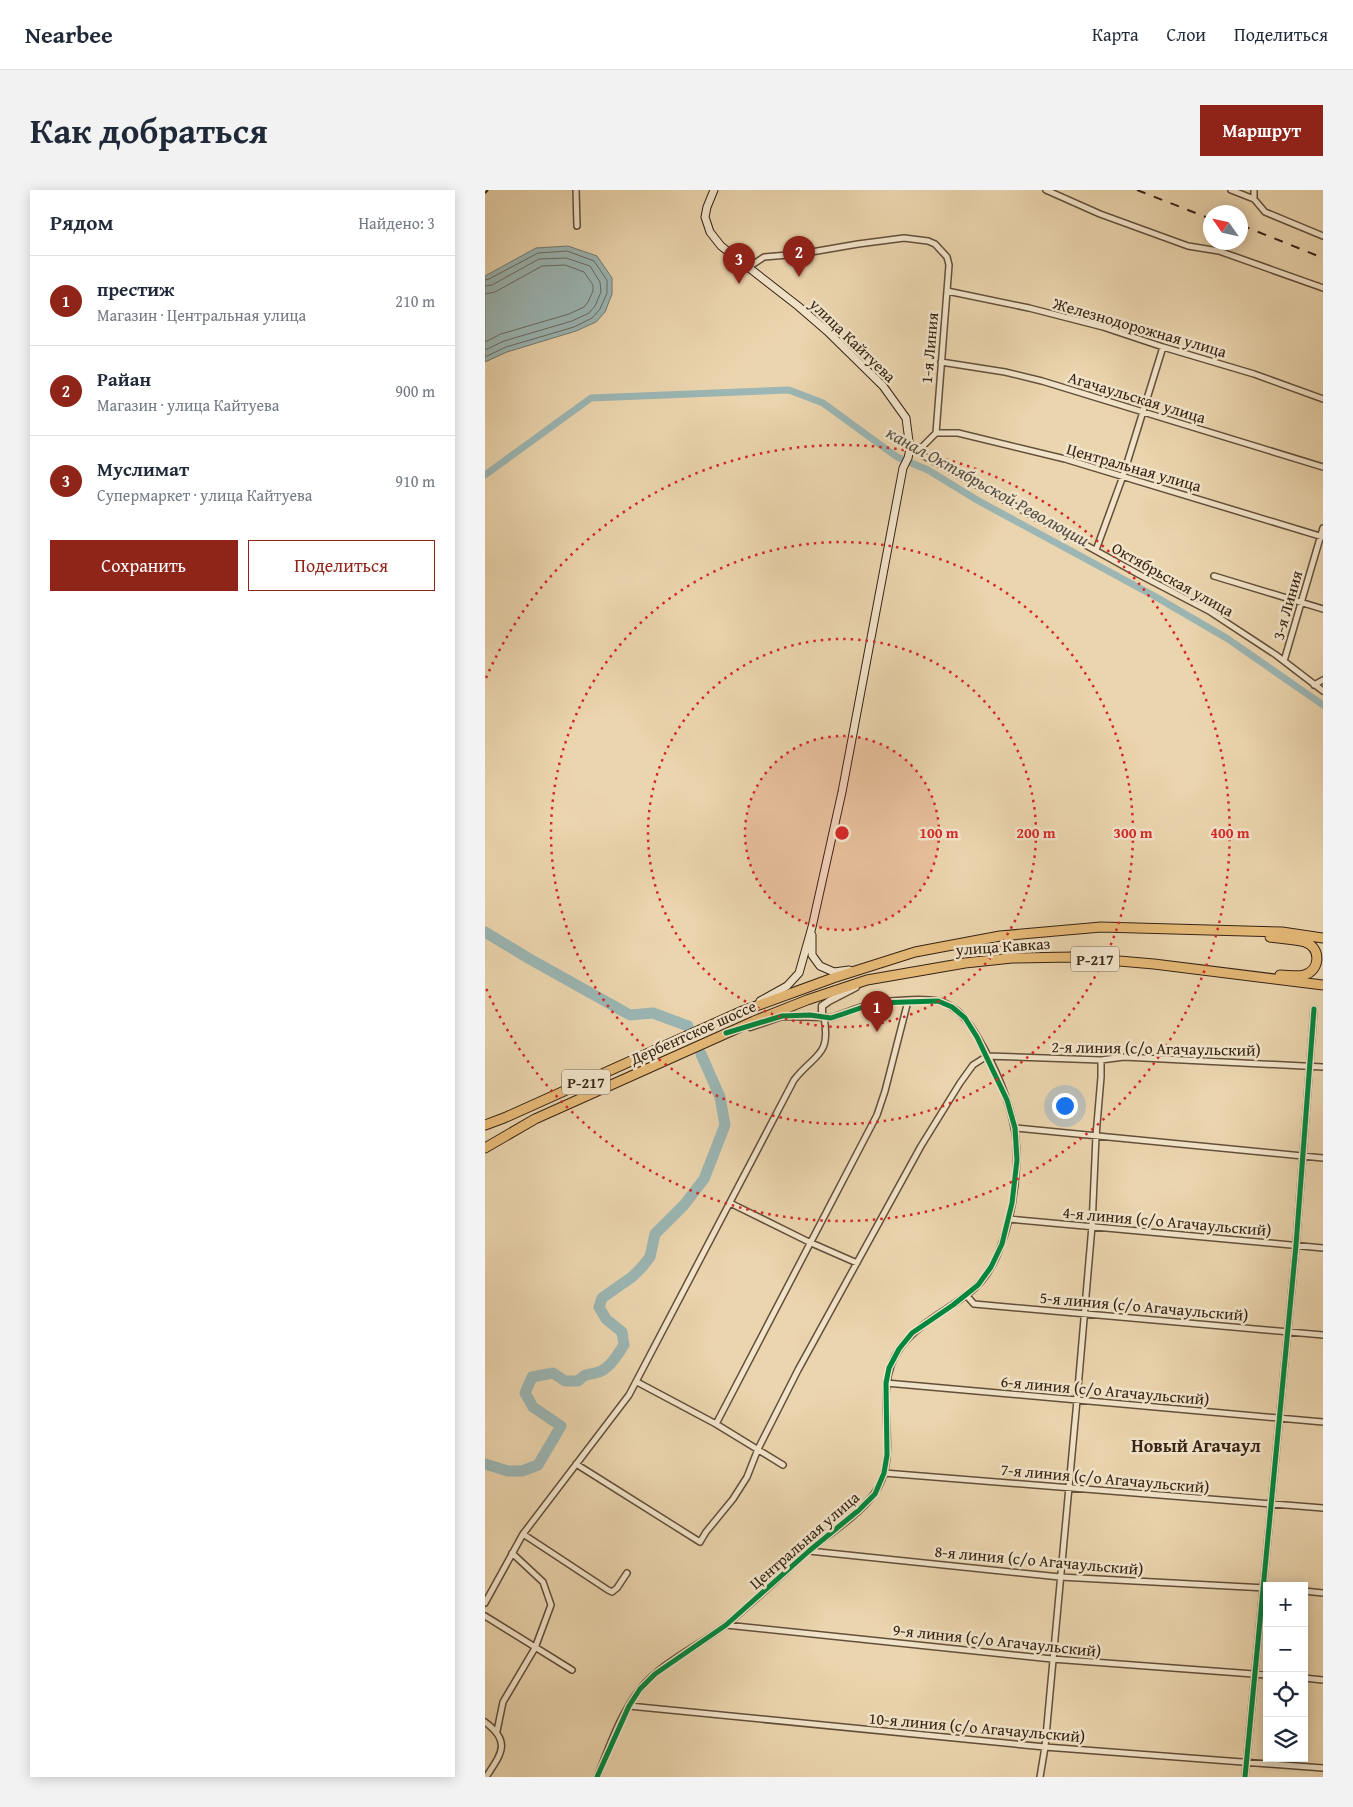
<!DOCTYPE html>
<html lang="ru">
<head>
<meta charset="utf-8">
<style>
	body { margin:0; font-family:"Gentium Book Plus",serif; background:#f2f2f3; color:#1f2937 }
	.controls { position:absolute; right:15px; bottom:15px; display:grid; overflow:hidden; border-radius:0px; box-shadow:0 2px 12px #0003 }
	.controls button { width:45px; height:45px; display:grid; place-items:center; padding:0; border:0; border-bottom:1px solid #e0e1e3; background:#fff; color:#1f2937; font:25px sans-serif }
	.compass { position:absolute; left:718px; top:15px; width:45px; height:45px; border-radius:50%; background:#fff; box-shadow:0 2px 12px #0003; rotate:304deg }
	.you { position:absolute; left:579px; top:915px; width:18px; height:18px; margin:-12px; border:4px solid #fff; border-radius:50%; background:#1a73e8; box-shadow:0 0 0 8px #1a73e833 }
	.badge { display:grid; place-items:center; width:32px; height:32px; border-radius:50%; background:#8f2418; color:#fff; font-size:16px; font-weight:700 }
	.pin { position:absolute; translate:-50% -41px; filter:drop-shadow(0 1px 2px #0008) }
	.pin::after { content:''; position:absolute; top:26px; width:18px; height:15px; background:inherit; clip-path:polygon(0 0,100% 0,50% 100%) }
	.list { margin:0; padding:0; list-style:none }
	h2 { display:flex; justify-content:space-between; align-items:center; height:65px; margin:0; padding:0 20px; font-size:21px }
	h2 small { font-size:16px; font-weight:400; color:#747a83 }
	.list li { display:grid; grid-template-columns:32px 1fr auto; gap:15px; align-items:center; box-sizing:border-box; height:90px; padding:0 20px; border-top:1px solid #e0e1e3 }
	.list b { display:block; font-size:19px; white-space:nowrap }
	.list p { margin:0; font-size:16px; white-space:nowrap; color:#747a83 }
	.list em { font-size:16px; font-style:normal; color:#747a83 }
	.actions { display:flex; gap:10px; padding:15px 20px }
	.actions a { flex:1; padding:11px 0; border:1px solid #8f2418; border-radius:0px; text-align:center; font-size:18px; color:#8f2418 }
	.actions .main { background:#8f2418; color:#fff }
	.icon { flex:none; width:28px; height:28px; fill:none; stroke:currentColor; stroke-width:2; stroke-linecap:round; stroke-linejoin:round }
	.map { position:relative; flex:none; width:838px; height:1587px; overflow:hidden; border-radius:0px }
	header { display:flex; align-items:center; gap:30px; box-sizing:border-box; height:70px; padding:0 25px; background:#fff; border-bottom:1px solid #e0e1e3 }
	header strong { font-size:24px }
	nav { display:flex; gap:28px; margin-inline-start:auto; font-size:18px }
	.intro { display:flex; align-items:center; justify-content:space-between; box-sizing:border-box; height:120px; padding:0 30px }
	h1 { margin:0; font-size:35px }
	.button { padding:12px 22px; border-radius:0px; background:#8f2418; color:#fff; font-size:18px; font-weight:700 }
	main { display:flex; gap:30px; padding:0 30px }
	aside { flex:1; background:#fff; border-radius:0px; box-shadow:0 2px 12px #0003 }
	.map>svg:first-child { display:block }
</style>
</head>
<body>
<header>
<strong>Nearbee</strong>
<nav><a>Карта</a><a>Слои</a><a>Поделиться</a></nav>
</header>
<div class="intro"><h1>Как добраться</h1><a class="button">Маршрут</a></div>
<main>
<aside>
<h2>Рядом<small>Найдено: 3</small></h2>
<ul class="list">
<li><span class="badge">1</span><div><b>престиж</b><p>Магазин · Центральная улица</p></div><em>210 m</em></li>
<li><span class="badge">2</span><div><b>Райан</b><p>Магазин · улица Кайтуева</p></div><em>900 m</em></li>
<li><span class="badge">3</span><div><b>Муслимат</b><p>Супермаркет · улица Кайтуева</p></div><em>910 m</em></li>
</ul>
<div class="actions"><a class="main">Сохранить</a><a>Поделиться</a></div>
</aside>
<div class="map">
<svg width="838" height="1587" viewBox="0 0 838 1587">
	<rect width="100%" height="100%" fill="#ebd5ae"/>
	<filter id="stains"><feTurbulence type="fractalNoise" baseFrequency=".004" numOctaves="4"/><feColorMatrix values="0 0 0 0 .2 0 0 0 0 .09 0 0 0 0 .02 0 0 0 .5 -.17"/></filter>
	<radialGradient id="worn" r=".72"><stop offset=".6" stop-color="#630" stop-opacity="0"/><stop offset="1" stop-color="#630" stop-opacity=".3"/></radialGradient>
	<path fill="#9bb6b4" stroke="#727b74" d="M83,56L112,66L127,88V104L120,122L111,132L91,141L22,162L0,172V86L51,58Z"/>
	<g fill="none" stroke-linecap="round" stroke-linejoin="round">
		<path stroke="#686c64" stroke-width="1" d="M0,90L4,89L53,63L82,61L109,71L122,90V103L115,119L107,128L89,137L21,157L0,167
			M0,96L7,95L54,69L81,68L105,76L115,92L116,102L110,116L104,123L87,131L19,151L0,160
			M0,104L10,102L57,76L80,75L99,82L108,95V101L103,112L99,117L84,124L16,144L0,152"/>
		<path stroke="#9bb6b4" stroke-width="7" d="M0,285L106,208L304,200L338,213L412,267L443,280L492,310L671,407L743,449L838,515"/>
		<path stroke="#9bb6b4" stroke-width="11" d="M0,742L43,768L145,825L168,823L203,836
			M0,1274L23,1281H37L53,1275L76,1236L48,1217L40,1203L47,1187L68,1183L80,1191H93C104,1181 102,1186 114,1182C125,1178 133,1164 139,1155L137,1142L121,1129L114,1117L117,1108L147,1087L157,1077L165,1067L170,1044L199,1015L219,989L228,966L240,935L235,907L216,864"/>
		<defs>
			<path id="minor" d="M91,0L92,36
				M561,0L615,24L703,56L734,61L838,98
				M746,0L769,9V0
				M769,9L780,22L838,46
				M264,77L279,67L315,64L373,54L419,48L443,51L450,54L462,67L464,75L451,243
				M462,101L544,118L618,137L678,157L769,184L838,209
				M456,172L520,182L557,191L838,277
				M451,243H473L580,269L838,347
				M437,257L439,266L655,385L724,421L791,465L838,501
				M425,259L437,257L451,243
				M611,360L638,286L678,157
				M729,386L838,419
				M799,471L838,338
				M829,495L838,490
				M530,938L838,968
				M245,1013L324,1052L372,1073
				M524,1029L838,1058
				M481,1105L489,1114L838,1145
				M152,1192L231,1234L298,1275
				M401,1193L838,1232
				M231,1234L392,925L400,901L423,811
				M91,1274L215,1352L221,1342L248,1309L262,1287L273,1259L313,1180L436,956L475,893L488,875L502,866L616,870L639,867L838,877
				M399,1283L838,1318
				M38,1344L123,1400L127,1402L132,1398L142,1383
				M324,1361L575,1387L781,1398
				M819,1401L838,1403
				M0,1413L38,1344L144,1205L309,890C330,863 346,867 339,827L346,828C360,823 374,817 387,814C401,810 439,808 453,811C457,812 464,815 468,818C478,824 486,836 492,846C508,873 523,906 529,937C538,980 524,1065 491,1097C467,1119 435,1131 415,1158C383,1203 420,1262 389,1304C373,1326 344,1344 323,1361C296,1386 270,1411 242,1434C214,1456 178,1471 155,1499C135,1524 124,1558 112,1587
				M0,1426L87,1480
				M241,1435L567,1469L782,1485
				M819,1488L838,1490
				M144,1516L560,1557L838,1578
				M0,1532C27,1552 16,1564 1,1587
				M12,1541L18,1512L50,1458L66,1415L58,1392L27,1363
				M555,1587L560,1557L592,1210L607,1036L611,946L616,887V870
				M760,1587L811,1055L829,819"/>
			<path id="tertiary" d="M339,827L337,824V816L344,811L371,797
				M265,837L297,826L339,827"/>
			<path id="secondary" d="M229,0L222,17L220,27L225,42L236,56L313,116L342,141L398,196L421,228L425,259L423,268L418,278L357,602L327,737L314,783L302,796L275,811
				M327,745V765L335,776L349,782L364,780"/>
			<path id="trunk" d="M785,747C796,749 810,749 820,752C837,758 835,781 819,785C812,787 803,785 795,785
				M0,935L19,928L255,822L348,788L430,762L515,746L616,737L797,742L838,748
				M0,958L50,929L269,831L322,810L382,790L480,773L527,768L588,767L669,774L838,795"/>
		</defs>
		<use href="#minor" stroke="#624f3a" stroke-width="8"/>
		<use href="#tertiary" stroke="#624f3a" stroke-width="9"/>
		<use href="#secondary" stroke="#352214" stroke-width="9"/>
		<use href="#trunk" stroke="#352214" stroke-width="11"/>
		<use href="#minor" stroke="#f2e4ca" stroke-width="5"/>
		<use href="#tertiary" stroke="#f2e4ca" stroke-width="6"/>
		<use href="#secondary" stroke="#f2e4ca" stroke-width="7"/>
		<use href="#trunk" stroke="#e6ba77" stroke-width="9"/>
		<path stroke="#352214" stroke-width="2" stroke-dasharray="9 9" stroke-linecap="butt" d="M652,0L726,29
			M0,3L3,0
			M756,35L838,68"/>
		<defs>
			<path id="cycleway" d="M112,1587L144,1516L155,1499L170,1484L241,1435L324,1361L374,1320L390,1304L399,1283L402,1265L401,1193L404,1178L414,1159L427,1143L468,1115L493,1095L506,1077L517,1054L527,1013L532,970L530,938L522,910L492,847L480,828L467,817L453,811L390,813L346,828L325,825L297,826L241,843
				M760,1587L811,1055L829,819"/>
		</defs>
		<use href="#cycleway" stroke="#f2e4ca" stroke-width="8"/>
		<use href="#cycleway" stroke="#00873e" stroke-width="5"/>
	</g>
	<circle cx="357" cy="643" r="97" fill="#d62828" fill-opacity=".12"/>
	<g fill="none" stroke="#d62828" stroke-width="2.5" stroke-dasharray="2.5 5">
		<circle cx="357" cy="643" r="97"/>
		<circle cx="357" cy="643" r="194"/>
		<circle cx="357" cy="643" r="291"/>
		<path d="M1 488A388 388 0 1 1 1 798"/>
	</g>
	<g text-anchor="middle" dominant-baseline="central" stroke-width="5" stroke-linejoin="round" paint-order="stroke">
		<g fill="#f2e4ca" stroke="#6e5c4b" stroke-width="1">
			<rect x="586" y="756.5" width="48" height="25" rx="4"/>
			<rect x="77" y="879.5" width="48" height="25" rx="4"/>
		</g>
		<g font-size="15" font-weight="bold" fill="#352214">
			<text x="610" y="769">Р-217</text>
			<text x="101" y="892">Р-217</text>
		</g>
		<g font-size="16" fill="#352214" stroke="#f2e4ca">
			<text transform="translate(655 137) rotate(16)">Железнодорожная улица</text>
			<text transform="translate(368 150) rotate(44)">улица Кайтуева</text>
			<text transform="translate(444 158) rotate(-85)">1-я Линия</text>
			<text transform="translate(652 207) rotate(17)">Агачаульская улица</text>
			<text transform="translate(649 277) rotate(16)">Центральная улица</text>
			<text transform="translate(688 389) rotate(29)">Октябрьская улица</text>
			<text transform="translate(802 415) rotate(-74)">3-я Линия</text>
			<text transform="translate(518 756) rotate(-4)">улица Кавказ</text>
			<text transform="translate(208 842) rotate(-24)">Дербентское шоссе</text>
			<text transform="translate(671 858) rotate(1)">2-я линия (с/о Агачаульский)</text>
			<text transform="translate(682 1031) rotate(5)">4-я линия (с/о Агачаульский)</text>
			<text transform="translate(659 1116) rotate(5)">5-я линия (с/о Агачаульский)</text>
			<text transform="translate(620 1200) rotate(5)">6-я линия (с/о Агачаульский)</text>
			<text transform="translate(620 1288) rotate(5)">7-я линия (с/о Агачаульский)</text>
			<text transform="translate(319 1350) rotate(-41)">Центральная улица</text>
			<text transform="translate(554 1370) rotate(5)">8-я линия (с/о Агачаульский)</text>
			<text transform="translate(512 1450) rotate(6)">9-я линия (с/о Агачаульский)</text>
			<text transform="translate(492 1537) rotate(5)">10-я линия (с/о Агачаульский)</text>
		</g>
		<g font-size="18" font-style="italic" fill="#544e44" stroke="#f2e4ca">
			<text transform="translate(503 296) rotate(29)">канал Октябрьской Революции</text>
		</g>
		<g font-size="18" font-weight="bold" fill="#352214" stroke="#f2e4ca">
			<text x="711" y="1255">Новый Агачаул</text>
		</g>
	</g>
	<circle cx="357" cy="643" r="8" fill="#d62828" stroke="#f2e4ca" stroke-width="2.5"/>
	<g font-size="15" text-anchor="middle" font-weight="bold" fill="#d62828" stroke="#f2e4ca" stroke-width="5" stroke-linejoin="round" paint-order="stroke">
		<text x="454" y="648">100 m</text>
		<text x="551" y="648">200 m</text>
		<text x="648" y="648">300 m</text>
		<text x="745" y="648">400 m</text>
	</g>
	<rect width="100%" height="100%" filter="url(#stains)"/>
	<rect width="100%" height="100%" fill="url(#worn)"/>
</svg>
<div class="controls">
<button>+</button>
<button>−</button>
<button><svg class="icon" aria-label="locate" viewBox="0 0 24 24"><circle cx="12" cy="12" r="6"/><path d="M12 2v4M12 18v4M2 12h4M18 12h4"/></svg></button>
<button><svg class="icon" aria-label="layers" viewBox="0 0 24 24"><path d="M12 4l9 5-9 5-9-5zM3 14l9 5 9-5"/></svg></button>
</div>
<svg class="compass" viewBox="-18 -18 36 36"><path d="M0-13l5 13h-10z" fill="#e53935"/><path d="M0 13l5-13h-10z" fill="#747a83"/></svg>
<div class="you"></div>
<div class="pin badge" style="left:392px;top:842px">1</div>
<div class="pin badge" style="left:314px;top:87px">2</div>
<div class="pin badge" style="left:254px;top:94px">3</div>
</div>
</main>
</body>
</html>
